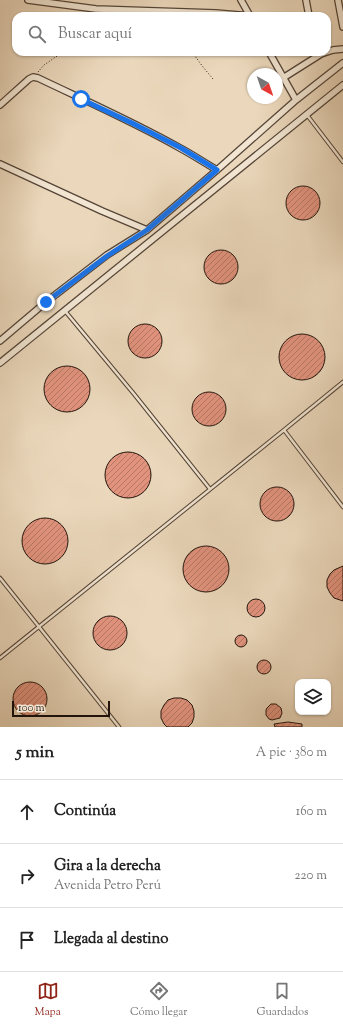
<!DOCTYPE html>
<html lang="es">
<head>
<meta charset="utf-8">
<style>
	body { margin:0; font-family:"Sorts Mill Goudy",serif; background:#f6f6f6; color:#222 }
	.controls { position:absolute; right:12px; bottom:12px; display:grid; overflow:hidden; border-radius:8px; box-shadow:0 1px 3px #0004 }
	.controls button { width:36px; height:36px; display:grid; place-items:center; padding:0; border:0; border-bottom:1px solid #e0e0e0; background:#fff; color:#222; font:20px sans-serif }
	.compass { position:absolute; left:247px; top:68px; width:36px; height:36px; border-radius:50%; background:#fff; box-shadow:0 1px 3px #0004; rotate:140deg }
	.scale { position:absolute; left:12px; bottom:10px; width:98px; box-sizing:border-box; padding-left:4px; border:2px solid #22130b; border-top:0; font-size:11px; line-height:14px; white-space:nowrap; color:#22130b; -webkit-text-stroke:3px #f2e6d3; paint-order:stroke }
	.stop { position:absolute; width:12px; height:12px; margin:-9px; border:3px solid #1a73e8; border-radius:50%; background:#fff }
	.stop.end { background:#1a73e8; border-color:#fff; box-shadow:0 1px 4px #0008 }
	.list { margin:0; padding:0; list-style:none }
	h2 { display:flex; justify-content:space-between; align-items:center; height:52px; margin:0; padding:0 16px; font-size:17px }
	h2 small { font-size:13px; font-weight:400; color:#767676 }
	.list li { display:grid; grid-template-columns:26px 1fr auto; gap:12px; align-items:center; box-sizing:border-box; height:64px; padding:0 16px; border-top:1px solid #e0e0e0 }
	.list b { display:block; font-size:15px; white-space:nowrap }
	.list p { margin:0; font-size:13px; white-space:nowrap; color:#767676 }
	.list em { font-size:13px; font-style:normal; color:#767676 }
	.icon { flex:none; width:22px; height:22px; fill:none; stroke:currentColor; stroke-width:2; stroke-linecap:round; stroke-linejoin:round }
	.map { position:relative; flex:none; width:343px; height:727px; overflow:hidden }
	.search { position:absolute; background:#fff; box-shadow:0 1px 3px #0004; left:12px; right:12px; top:12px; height:44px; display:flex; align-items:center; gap:10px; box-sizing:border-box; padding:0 14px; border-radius:12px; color:#767676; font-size:15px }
	.sheet { height:244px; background:#fff }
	nav { display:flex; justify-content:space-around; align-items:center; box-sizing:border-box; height:56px; border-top:1px solid #e0e0e0; background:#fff; font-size:11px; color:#767676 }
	nav a { display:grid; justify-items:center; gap:2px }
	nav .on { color:#8f2418 }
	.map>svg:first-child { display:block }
</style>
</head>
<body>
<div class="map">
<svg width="343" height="727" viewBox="0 0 343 727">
	<defs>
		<pattern id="building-hatch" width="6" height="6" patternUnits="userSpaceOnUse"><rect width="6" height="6" fill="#e2937e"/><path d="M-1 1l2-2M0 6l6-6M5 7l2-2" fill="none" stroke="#b77765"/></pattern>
	</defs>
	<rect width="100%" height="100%" fill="#ebd8bc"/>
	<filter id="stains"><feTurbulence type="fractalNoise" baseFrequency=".005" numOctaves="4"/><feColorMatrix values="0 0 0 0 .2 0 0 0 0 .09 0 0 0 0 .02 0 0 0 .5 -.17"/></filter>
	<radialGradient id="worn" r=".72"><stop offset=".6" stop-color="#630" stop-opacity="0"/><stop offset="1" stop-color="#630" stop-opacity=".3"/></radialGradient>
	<path fill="url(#building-hatch)" stroke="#22130b" d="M286 203a17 17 0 1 1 34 0a17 17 0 1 1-34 0Z
		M204 267a17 17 0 1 1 34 0a17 17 0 1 1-34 0Z
		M128 341a17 17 0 1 1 34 0a17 17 0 1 1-34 0Z
		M279 357a23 23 0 1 1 46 0a23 23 0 1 1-46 0Z
		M44 389a23 23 0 1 1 46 0a23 23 0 1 1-46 0Z
		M192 409a17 17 0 1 1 34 0a17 17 0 1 1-34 0Z
		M105 475a23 23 0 1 1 46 0a23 23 0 1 1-46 0Z
		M260 504a17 17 0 1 1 34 0a17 17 0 1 1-34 0Z
		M22 541a23 23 0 1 1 46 0a23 23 0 1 1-46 0Z
		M183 569a23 23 0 1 1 46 0a23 23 0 1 1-46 0Z
		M343,566V601L334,598L330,593L327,587V580L330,574L334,570Z
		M247 608a9 9 0 1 1 18 0a9 9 0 1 1-18 0Z
		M93 633a17 17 0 1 1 34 0a17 17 0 1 1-34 0Z
		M235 641a6 6 0 1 1 12 0a6 6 0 1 1-12 0Z
		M257 667a7 7 0 1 1 14 0a7 7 0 1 1-14 0Z
		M13 699a17 17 0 1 1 34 0a17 17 0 1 1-34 0Z
		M174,698H181L187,700L192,705L194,711V717L192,723L188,727H167L164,724L161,718V711L164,705L168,700Z
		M271,704H276L281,708L282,713L280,718L272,720L269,719L266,715V710L267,708Z
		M288,722L302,724V727H275L274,724Z"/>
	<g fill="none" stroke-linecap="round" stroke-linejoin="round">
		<defs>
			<path id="lane" d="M307,115L343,162
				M65,311L134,394L210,489
				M343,382L284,430L343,507
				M0,578L119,727
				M0,658L284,430"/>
			<path id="street" d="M28,0L96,9L216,13L250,16
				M241,0L250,16
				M306,0L309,16
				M338,0L343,27
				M269,52L296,100
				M283,78L321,54L333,50L343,49
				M0,105L29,79L33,77L38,78C86,101 134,122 180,148C193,155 205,163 217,170
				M0,164L102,211L147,230
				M0,341L46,302L107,255L147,230L217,170L296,100L343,63
				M0,363L343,85"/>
		</defs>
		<use href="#lane" stroke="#544437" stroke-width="4.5"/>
		<use href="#street" stroke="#544437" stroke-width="8"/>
		<path stroke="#22130b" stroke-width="1" stroke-dasharray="1 2" stroke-linecap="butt" d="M192,52L203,67L213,79
			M38,72L44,65L63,52"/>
		<use href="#lane" stroke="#f2e6d3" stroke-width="2.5"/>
		<use href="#street" stroke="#f2e6d3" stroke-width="5.5"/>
	</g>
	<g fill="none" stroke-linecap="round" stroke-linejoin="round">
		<path stroke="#1a73e8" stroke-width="5" d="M46,302L107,256L147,230L217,170L181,148L132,123L81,99"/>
	</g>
	<rect width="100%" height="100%" filter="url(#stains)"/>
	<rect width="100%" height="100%" fill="url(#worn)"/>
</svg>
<div class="controls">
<button><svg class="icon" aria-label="layers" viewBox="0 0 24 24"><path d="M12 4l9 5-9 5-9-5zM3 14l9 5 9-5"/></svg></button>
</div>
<svg class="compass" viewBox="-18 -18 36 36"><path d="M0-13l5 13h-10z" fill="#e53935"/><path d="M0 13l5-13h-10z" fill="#767676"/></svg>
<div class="scale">100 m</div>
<div class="stop" style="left:81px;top:99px"></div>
<div class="stop end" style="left:46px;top:302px"></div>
<div class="search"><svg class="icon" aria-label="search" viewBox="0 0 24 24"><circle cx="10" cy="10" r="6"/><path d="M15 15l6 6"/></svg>Buscar aquí</div>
</div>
<section class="sheet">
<h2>5 min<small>A pie · 380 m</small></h2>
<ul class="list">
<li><svg class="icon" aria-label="ahead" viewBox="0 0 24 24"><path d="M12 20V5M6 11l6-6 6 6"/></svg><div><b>Continúa</b></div><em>160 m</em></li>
<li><svg class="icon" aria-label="right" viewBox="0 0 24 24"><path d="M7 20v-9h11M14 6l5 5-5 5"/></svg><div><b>Gira a la derecha</b><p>Avenida Petro Perú</p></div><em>220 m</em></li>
<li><svg class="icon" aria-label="arrive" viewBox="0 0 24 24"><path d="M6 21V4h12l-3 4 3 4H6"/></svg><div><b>Llegada al destino</b></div></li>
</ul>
</section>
<nav>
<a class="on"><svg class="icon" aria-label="map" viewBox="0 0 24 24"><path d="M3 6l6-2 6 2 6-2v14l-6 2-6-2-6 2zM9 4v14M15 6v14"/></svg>Mapa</a>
<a><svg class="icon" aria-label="directions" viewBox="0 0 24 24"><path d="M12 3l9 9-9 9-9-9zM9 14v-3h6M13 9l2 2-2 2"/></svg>Cómo llegar</a>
<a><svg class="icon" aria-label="saved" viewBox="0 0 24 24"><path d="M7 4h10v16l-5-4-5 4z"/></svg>Guardados</a>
</nav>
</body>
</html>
